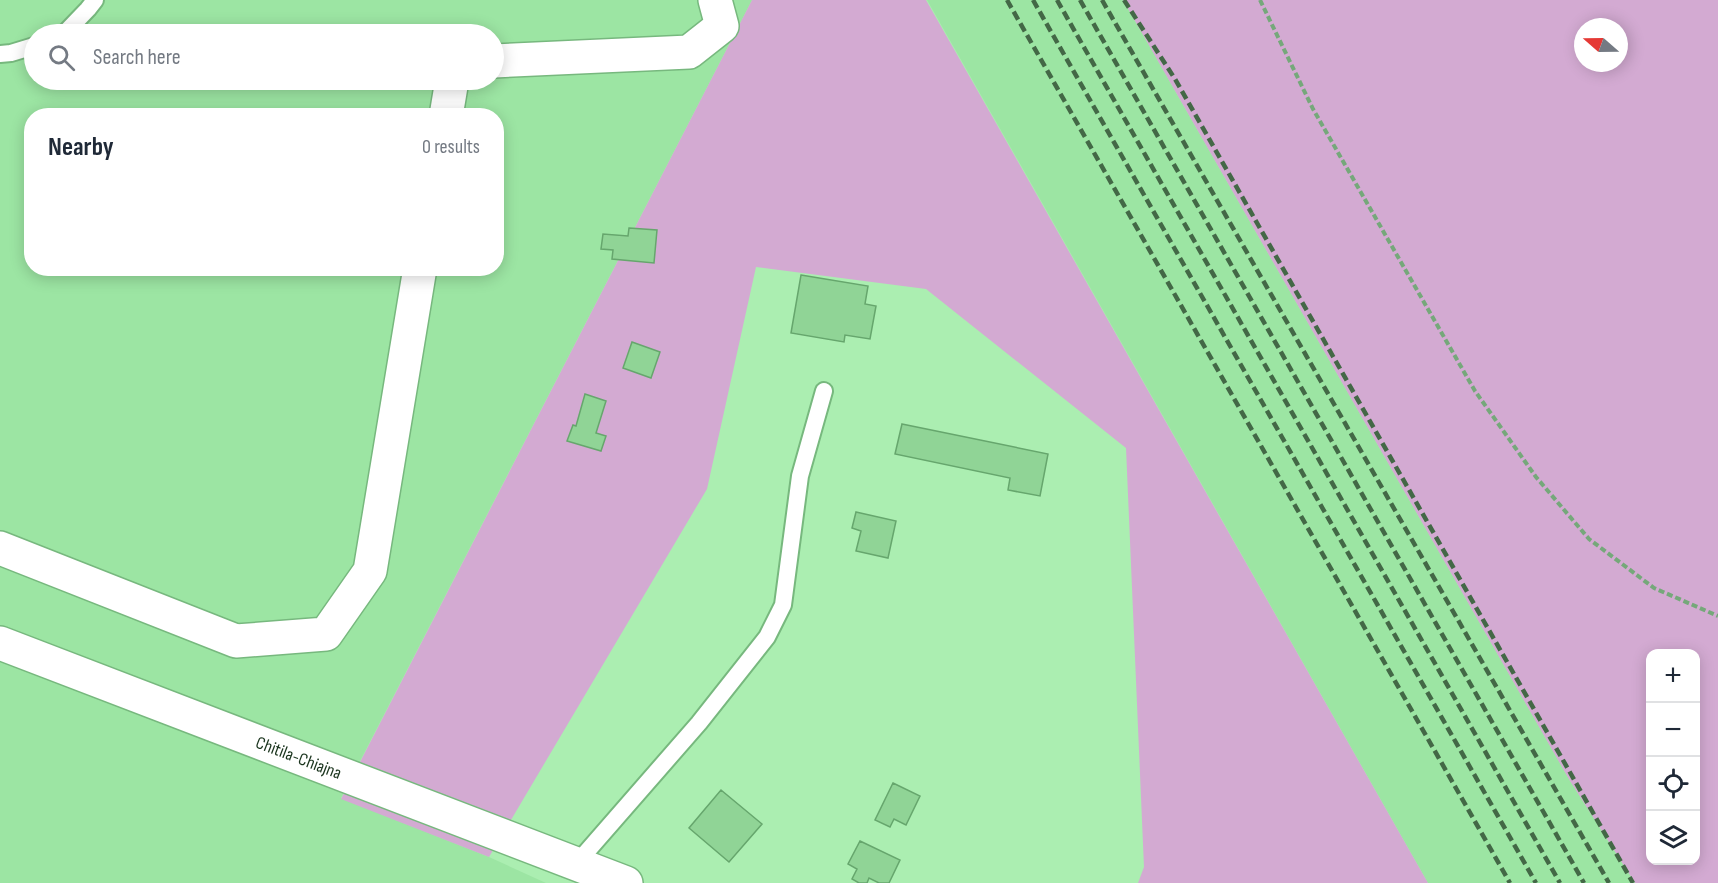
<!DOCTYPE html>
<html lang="en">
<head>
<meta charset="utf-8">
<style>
	body { margin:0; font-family:"Sofia Sans Condensed",sans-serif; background:#f6f6f7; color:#1f2937 }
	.controls { position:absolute; right:18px; bottom:18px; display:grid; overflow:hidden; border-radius:12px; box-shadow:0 3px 15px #0003 }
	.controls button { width:54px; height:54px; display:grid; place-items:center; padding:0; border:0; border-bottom:2px solid #e0e1e3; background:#fff; color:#1f2937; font:30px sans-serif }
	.compass { position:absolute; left:1574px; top:18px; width:54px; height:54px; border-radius:50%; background:#fff; box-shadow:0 3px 15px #0003; rotate:290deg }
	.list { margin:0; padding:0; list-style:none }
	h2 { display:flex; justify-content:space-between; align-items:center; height:78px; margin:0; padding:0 24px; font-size:26px }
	h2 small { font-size:20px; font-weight:400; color:#747a83 }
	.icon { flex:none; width:33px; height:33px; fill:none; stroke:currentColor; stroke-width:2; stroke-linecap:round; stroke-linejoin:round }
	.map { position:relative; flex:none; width:1718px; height:883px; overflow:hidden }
	.search { position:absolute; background:#fff; box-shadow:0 3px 15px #0003; left:24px; top:24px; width:480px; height:66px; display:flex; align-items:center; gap:15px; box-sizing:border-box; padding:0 21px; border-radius:33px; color:#747a83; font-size:22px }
	.panel { position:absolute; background:#fff; box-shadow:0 3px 15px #0003; left:24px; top:108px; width:480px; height:168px; border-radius:24px }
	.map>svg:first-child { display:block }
</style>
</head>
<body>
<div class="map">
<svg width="1718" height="883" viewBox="0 0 1718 883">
	<rect width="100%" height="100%" fill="#abeeb1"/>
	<path fill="#9ce5a3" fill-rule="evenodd" d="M0,0H752L341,798L489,857L546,883H0ZM34,34H494V80H34ZM32,116H496V268H32Z
		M927,0H1123L1570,781L1635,883H1428Z"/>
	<path fill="#d3aad2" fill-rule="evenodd" d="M752,0H926L1428,883H1138L1144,867L1126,448L926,289L756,267L707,489L489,857L341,799Z
		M1123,0H1718V883H1635L1570,781ZM1583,27H1619V63H1583ZM1650,654H1696V860H1650Z"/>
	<path fill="#90d496" stroke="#66a66d" stroke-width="1.5" d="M629,228L657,230L654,263L612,259L613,250L601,249L603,234L628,236Z
		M801,275L868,286L865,304L876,306L870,339L845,335L844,342L791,333Z
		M632,342L660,352L651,378L623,368Z
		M585,394L606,401L596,433L606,436L601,451L567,441L573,425L576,426Z
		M902,424L1048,454L1040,496L1008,490L1010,478L895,454Z
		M856,512L896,521L888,558L856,551L861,531L852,528Z
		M893,783L920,796L906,825L894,819L890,827L875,820Z
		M721,790L762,824L729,862L689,828Z
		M860,841L900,860L889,883H879L869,878L867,883H859L852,879L857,869L848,864Z"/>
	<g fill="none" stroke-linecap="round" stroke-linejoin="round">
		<defs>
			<path id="service" d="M64,34L88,9L95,0
				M0,54L11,53L34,46
				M576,864L699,723L767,637L783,605L800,476L824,391"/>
			<g id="minor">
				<path d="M494,61L689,52L722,26L715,0"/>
				<path d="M446,116L452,80"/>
				<path d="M0,548L236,641L326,634L370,571L420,268"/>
				<path id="s1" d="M0,643L626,883"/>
			</g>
		</defs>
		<use href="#service" stroke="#77b87e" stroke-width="20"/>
		<use href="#minor" stroke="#77b87e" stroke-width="36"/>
		<path stroke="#75a87a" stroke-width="4" stroke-dasharray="6 3" stroke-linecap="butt" d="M1260,0L1313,109L1475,391L1536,477L1589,539L1654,588L1718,616"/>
		<use href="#service" stroke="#fff" stroke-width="16"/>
		<use href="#minor" stroke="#fff" stroke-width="33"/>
		<path stroke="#436846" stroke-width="4.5" stroke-dasharray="9 4.5" stroke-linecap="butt" d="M1007,0L1510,883
			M1033,0L1536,883
			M1057,0L1560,883
			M1080,0L1584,883
			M1102,0L1609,883
			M1124,0L1175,79L1633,883"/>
	</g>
	<g text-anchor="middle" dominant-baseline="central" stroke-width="4.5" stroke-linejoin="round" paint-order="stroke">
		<g font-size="18" fill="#1a341d" stroke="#f6fdf7">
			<text stroke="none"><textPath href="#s1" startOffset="320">Chitila-Chiajna</textPath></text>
		</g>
	</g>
</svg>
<div class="controls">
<button>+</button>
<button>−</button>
<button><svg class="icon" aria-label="locate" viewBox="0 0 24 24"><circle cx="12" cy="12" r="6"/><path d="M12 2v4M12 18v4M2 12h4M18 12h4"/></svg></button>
<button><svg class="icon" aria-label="layers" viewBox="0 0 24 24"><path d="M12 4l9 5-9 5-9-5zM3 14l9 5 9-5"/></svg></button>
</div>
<svg class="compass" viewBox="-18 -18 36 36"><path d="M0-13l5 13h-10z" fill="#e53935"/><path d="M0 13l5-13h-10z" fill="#747a83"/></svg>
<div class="search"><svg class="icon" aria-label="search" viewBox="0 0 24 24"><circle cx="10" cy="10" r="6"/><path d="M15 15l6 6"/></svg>Search here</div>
<section class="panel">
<h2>Nearby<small>0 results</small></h2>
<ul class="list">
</ul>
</section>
</div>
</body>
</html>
